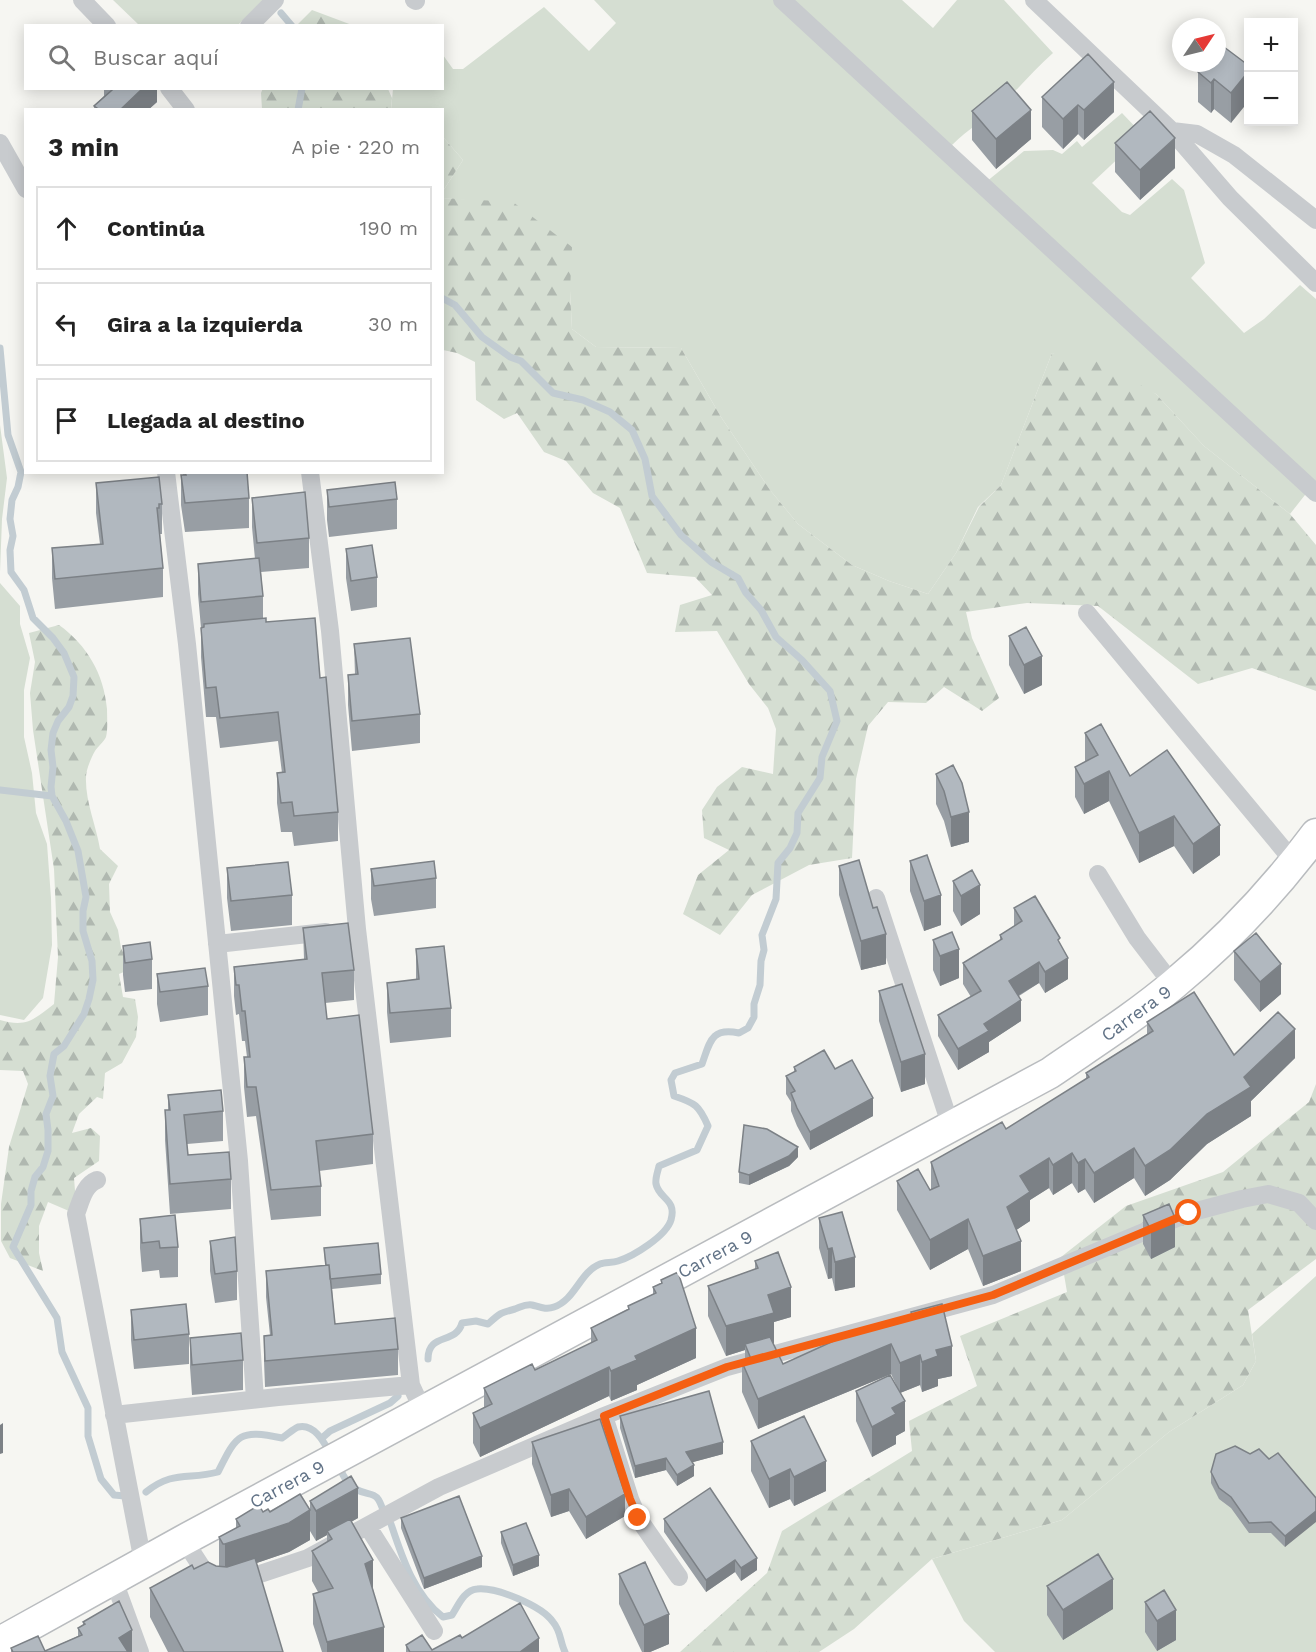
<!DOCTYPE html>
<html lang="es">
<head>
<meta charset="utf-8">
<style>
	body { margin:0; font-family:"Work Sans",sans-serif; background:#f6f6f6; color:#222 }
	.controls { position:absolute; right:18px; top:18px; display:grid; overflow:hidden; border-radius:0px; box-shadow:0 3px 15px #0003 }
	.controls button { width:54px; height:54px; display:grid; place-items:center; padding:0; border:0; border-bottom:2px solid #e0e0e0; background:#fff; color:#222; font:30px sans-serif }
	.compass { position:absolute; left:1172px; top:18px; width:54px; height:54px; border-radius:50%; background:#fff; box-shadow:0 3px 15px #0003; rotate:55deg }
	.stop { position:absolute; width:18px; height:18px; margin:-14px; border:4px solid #f55f12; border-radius:50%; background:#fff }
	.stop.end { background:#f55f12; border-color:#fff; box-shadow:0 2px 6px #0008 }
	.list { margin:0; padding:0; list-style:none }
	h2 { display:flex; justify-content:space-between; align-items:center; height:78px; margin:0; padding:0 24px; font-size:26px }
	h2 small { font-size:20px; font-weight:400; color:#767676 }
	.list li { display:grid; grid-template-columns:39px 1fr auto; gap:18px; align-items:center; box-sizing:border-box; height:84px; margin:0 12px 12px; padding:0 12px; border:2px solid #e0e0e0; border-radius:0px }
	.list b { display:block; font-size:22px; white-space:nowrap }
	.list em { font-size:20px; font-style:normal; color:#767676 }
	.icon { flex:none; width:33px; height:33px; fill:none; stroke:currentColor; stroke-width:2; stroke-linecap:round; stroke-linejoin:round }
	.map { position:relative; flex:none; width:1316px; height:1652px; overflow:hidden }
	.search { position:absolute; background:#fff; box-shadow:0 3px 15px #0003; left:24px; top:24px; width:420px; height:66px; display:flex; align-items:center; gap:15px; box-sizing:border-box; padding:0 21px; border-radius:0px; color:#767676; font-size:22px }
	.panel { position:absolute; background:#fff; box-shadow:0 3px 15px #0003; left:24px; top:108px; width:420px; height:366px; border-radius:0px }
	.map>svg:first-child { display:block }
</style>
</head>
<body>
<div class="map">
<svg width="1316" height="1652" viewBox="0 0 1316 1652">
	<defs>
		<pattern id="forest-firs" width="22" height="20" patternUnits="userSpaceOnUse" patternTransform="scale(1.5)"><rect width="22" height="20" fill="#d5ded2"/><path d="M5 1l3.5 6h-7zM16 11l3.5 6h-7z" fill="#b0b8b0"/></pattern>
	</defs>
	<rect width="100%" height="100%" fill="#f6f6f2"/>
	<path fill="#d5ded2" d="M113,0H263L237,26L139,25Z
		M594,0H902L933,28L957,0H1004L1053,53C1035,69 1020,87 1003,103C987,118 968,129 952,145L986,182L1024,151L1053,150L1062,154L1077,141L1082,147L1122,113L1143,135L1092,183L1122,212L1130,215L1172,179L1184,190L1205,263L1191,278L1244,333L1264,319L1300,285L1316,299V481L1290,514L1204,446L1156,394L1052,353L1001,485L978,507L956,553L928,594L889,581L852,565L798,524L770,490L721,417L681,348L596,347L572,329L570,291L477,201L443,198V191L463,160L443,137L442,110H391L393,89L442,88L443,55L453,69H463L544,7L589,51L616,23Z
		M0,425L7,478L2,519L0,572Z
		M0,583L20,606V624L30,658L24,690V737L32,773L36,813L47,844L51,898L52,945L43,998L24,1020L0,1015Z
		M1316,1276V1652H995L964,1621L932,1559L1062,1520L1169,1432L1243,1385L1256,1361L1252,1334Z"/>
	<path fill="url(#forest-firs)" d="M312,10L352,25H297Z
		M263,88L388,89L392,98L391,109H262L261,93Z
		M443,137L463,160L443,191Z
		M442,198L513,202L572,247L570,291L572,329L596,347L681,348L721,417L770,490L798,524L852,565L889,581L928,594L956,553L979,507L1001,485L1052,353L1101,362L1156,394L1204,446L1290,514L1316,545V691L1252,668L1198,684L1098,606L1027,603L966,612L972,638L999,698L982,711L944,687L926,703L888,702L868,726L856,779L852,858L809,865L752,895L720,935L683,914L698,875L729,850L704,838L702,810L717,787L742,767L773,774L776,729L768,708L749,684L717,631L675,632L680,605L712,595L695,577L647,573L620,508L593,493L566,461L544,452L517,413L504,419L476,400L475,362L457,353L443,350Z
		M59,625C87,645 104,674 107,709C107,718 108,729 106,737C104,742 98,746 95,751C91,758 86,770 86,777C85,801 96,825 100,849L118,866L109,884L110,912L118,930L121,948L131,969L119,974L123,997L135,999L138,1017L136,1037L122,1063L105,1073L103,1099L97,1097L79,1114L72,1133L91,1128L100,1136L99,1161L74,1178L76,1203L69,1211L48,1202L39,1226V1253L43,1271L10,1258L1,1241V1204L9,1147L28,1084L23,1071L0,1070V1020C27,1028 34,1019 54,1004L58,957L54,869L33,730L30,693L35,662L29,633Z
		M1316,1084V1259L1248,1310L1256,1361L1243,1385L1169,1432L1062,1520L932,1559L854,1629L819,1652H680L767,1573L782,1531L912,1451L909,1421L977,1386L960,1336L1067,1292L1061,1257L1126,1206L1223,1172L1309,1102Z"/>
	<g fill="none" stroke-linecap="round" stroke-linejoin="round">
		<path stroke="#c2ccd2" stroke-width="7" d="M281,13L292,26
			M298,110L302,88
			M0,348L8,435L21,472L18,487L12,500L10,519L13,536L10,550L11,572L24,590L33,618L53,638L64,653L74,677L73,696L69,707L58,721L53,733L51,750L53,767L51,787L52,796L66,821L78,851L86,897L83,911V931L92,961L93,980L89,999L84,1014L64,1046L54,1054L50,1076L53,1096L46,1114L48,1130V1151L43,1167L35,1177L31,1191V1205L13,1247L57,1318L62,1352L88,1408V1436L101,1479L114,1495L125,1496
			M0,790L52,796
			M428,1359C428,1332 456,1345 462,1323L476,1321L488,1324C500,1313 500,1313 515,1309C521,1307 525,1304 532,1305C540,1307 546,1310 554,1307C575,1300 580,1272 600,1264C605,1262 612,1263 618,1261C634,1256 666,1236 671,1220C677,1199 659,1199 656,1184C655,1178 658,1171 659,1166L697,1150L708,1126C699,1105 695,1103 674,1096L671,1080L675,1073L702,1064C710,1042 711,1027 739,1033L748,1028L754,1017V1004L760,985L761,961L764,950L762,935L776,899L778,863L790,848L797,833L798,813L820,778L822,757L837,721L830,691L802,660L776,637L761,610L746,593L738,578L711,562L681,535L652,496L645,459L632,430L610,412L583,400L553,393L521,361L510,357L482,337L455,305L442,298
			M322,1438L330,1431L390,1403L398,1396
			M338,1465C342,1473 347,1485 355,1489C373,1498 376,1488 384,1513
			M146,1492C173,1470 189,1480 218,1472C237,1434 239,1429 282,1438C287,1435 293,1429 298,1427C314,1423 324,1442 330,1453
			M391,1524C402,1557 414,1595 443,1617L452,1615C458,1606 464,1590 477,1589C497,1587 542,1606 553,1622C561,1631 560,1642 565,1652"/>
		<defs>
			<path id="trunk" d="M0,1642L184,1540L1050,1073C1092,1044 1135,1017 1174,984C1227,940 1275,889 1316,834"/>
		</defs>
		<use href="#trunk" stroke="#b9bcbf" stroke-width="33"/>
		<path stroke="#c8cbce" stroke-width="18" d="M82,0L107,26
			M414,0L416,1
			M782,0L1316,493
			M1034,0L1172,131L1230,198L1316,283
			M249,26L275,0
			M169,88L186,110
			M1172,131L1197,134L1234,155L1316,220
			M0,143L26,189
			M166,472L187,644L239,1161L255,1399
			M310,472L330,631L357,929L411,1385L423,1411
			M1087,613L1294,862
			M1098,874L1137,938L1173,985
			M876,898L951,1127
			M217,944L326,932
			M97,1180C84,1185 81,1201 76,1214L143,1562
			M114,1415L278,1397L411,1385
			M604,1416L630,1499L638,1518L679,1577
			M368,1527L434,1631
			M184,1540L210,1580L217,1585H227L308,1558L439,1487L604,1416L727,1367L993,1295L1189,1213L1242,1199L1268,1194L1299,1203L1316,1221
			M113,1578L140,1652"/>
		<use href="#trunk" stroke="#fff" stroke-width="30"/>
	</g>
	<path fill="#989ea4" d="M1248,65L1231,123L1214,109L1211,113L1198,102V72Z
		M104,88H157V102L148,110H94V106L104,96Z
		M1042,97L1114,112L1084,140L1078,134L1063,149L1042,127Z
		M972,111L1031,139L996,169L972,140Z
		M1115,143L1175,168L1140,200L1115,172Z
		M183,472H247L249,498V528L185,532L181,505V475H183Z
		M96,483L162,504V534H160L163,568V597L55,609L52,578V548L100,544L96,513Z
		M327,490L397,499V529L329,537L327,520Z
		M252,498L309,538V568L261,572L263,596V619L320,678L338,812V841L294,846L292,832H281L277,803V773H282L278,741L220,748L216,717H206L201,657V628L198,594V564L255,559L252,527Z
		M346,549L377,577V607L351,611L346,578Z
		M1009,636L1042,685L1024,694L1009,665Z
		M354,644L420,714V743L352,751L348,705V675H355Z
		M1085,733L1130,776L1220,855L1193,874L1174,846L1139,863L1109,801L1084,814L1075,797V767L1085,762Z
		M936,774L969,842L951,847L944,821L936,804Z
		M910,861L941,925L924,931L910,891Z
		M839,866L873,908L886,964L861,970L839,895Z
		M227,868L292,895V925L231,931L227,898Z
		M371,869L436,878V908L374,916L371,899Z
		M953,881L980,914L961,926L953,911Z
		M1014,908L1060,944L1068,979L1045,993L1039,983L1019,996L1021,1021L989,1042V1052L958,1070L938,1036V1015L971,997L963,984V963L1000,940V935L1014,926Z
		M303,928L354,970V1000L325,1003L327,1019L373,1134V1164L319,1171L321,1186V1216L271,1220L256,1116L247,1117L244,1087V1057H247L245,1041H242L239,1014L236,1015L234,996V967L304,959Z
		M933,940L959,978L940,986L933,970Z
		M123,946L152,959V989L125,992L123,975Z
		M416,949L451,1008V1037L390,1043L387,1012V983L416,980Z
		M1234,951L1281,994L1260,1012L1234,980Z
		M157,974L208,986V1015L160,1022L157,1004Z
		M879,991L925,1084L901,1092L879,1021Z
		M1147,1022L1234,1055L1295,1058L1251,1101V1116L1207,1144L1170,1180L1145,1196L1134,1178L1094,1203L1085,1189L1078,1193L1072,1183L1053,1195L1049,1188L1030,1200V1221L1016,1230L1021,1271L983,1286L968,1249L930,1270L897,1210V1181L930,1190L931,1189V1162L1006,1129L1086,1079V1073L1147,1034Z
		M794,1067L835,1069L873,1116L810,1150L797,1126L791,1111V1102L786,1094V1076L794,1072Z
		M168,1095L223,1111V1141L187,1144L188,1155L231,1179V1209L170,1214L165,1140V1110H168Z
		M798,1157L789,1166L749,1185L739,1183V1172Z
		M1143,1215L1175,1247L1151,1259L1143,1244Z
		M819,1218L855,1287L835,1291L832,1278L828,1279L819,1248Z
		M140,1219L178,1247V1277L160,1278L159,1270L142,1272L140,1248Z
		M210,1241L237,1271V1300L215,1303L210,1271Z
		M324,1248L381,1274V1284L332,1289L335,1324L398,1349V1375L265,1387L264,1361V1336L270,1335L266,1297V1271L325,1265Z
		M755,1261L791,1317L774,1322V1343H773L783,1364L911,1315V1312L952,1376L938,1379V1386L922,1392L920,1385L900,1393L891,1374L758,1429L742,1392V1362L745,1361V1350L726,1356L708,1316V1286L755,1269Z
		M661,1280L696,1358L637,1385V1390L611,1401L609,1396L480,1457L473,1443V1413L484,1407V1388L535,1370L591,1343V1328L628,1309V1306L653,1294V1287L661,1283Z
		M131,1310L189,1334V1364L134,1369L131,1340Z
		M190,1338L243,1360V1390L192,1395L190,1367Z
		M856,1391L905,1431L896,1436V1444L872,1457L856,1421Z
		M620,1416L723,1454L693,1462L694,1476L677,1486L666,1470L635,1478L620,1428Z
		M751,1441L826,1491L794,1506L790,1499L769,1508L751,1471Z
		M532,1442L625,1516L586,1539L569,1511L551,1517L532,1464Z
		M1250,1454L1269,1459L1316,1498L1285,1547L1271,1533H1249L1231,1508L1219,1499L1211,1483V1472Z
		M310,1501L358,1518L351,1522L373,1589L384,1652H322L313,1624V1594L318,1592L312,1581V1551L327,1542V1535L316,1541L310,1531V1540L289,1552L256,1563L283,1652H168L150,1617V1588L194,1569L219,1566V1537L236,1528V1519L263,1512L310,1510Z
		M401,1518L482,1567L424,1589L401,1528Z
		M664,1519L757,1570L741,1581L735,1572L706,1592L664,1532Z
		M501,1532L539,1566L513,1576L501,1543Z
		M619,1574L669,1644L650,1652H642L619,1604Z
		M1047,1586L1113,1609L1063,1640L1047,1615Z
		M1145,1602L1176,1640L1157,1651L1145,1632Z
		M83,1622L132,1652H11V1648L45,1651L78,1636V1628L83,1625Z
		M462,1638L539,1652H406V1645L432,1650Z"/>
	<path fill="#7c8186" d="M1248,72V102L1231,123V93Z
		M1214,79V109L1211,113V83Z
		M1114,82V112L1084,140V110Z
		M143,88H157V102L148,110H120Z
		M1078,105V134L1063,149V119Z
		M1031,110V139L996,169V139Z
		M1175,138V168L1140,200V170Z
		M1042,656V685L1024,694V665Z
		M1109,771V801L1084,814V784Z
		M969,812V842L951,847V817Z
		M1174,816V846L1139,863V833Z
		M1220,825V855L1193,874V844Z
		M980,885V914L961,926V896Z
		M941,895V925L924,931V901Z
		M886,934V964L861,970V941Z
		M959,949V978L940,986V956Z
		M1068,958V979L1045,993V972Z
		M1039,962V983L1009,1001V981Z
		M1281,964V994L1260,1012V982Z
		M1021,1000V1021L989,1042V1052L958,1070V1049L984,1024Z
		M1295,1029V1058L1251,1101V1116L1207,1144L1170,1180L1145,1196V1166L1244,1077Z
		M925,1054V1084L901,1092V1062Z
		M873,1098V1116L810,1150V1132Z
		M798,1147V1157L789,1166L749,1185V1175Z
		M1134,1148V1178L1094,1203V1173Z
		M1072,1153V1183L1053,1195V1165Z
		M1049,1158V1188L1030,1200V1221L1007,1236V1207L1020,1176Z
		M1085,1159V1189L1078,1193V1163Z
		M1175,1218V1247L1151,1259V1230Z
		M968,1219V1249L930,1270V1240Z
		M1021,1241V1271L983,1286V1256Z
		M832,1248V1278L828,1279V1249Z
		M855,1257V1287L835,1291V1262Z
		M791,1287V1317L774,1322V1343L747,1350L745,1344V1350L726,1356V1326L768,1295Z
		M696,1328V1358L637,1385V1390L611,1401V1371L635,1356Z
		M891,1344V1374L758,1429V1399Z
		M952,1346V1376L938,1379V1386L922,1392V1362L936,1350Z
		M920,1355V1385L900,1393V1363Z
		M609,1367V1396L480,1457V1428Z
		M905,1401V1431L896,1436V1444L872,1457V1427L892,1408Z
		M3,1423V1453L0,1454V1425Z
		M723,1442V1454L686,1464V1452Z
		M666,1458V1470L635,1478V1466Z
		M826,1461V1491L794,1506V1477Z
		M694,1465V1476L677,1486V1475Z
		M790,1469V1499L769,1508V1479Z
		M358,1488V1518L329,1534L327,1531V1535L316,1541V1511Z
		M569,1489V1511L551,1517V1495Z
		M625,1494V1516L586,1539V1517Z
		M310,1510V1540L289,1552L225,1574V1544Z
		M1316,1511V1522L1285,1547V1536Z
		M539,1555V1566L513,1576V1565Z
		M482,1556V1567L424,1589V1578Z
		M757,1558V1570L741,1581V1568Z
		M373,1560V1589L365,1594V1564Z
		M735,1560V1572L706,1592V1580Z
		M1113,1579V1609L1063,1640V1610Z
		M1176,1610V1640L1157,1651V1621Z
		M669,1614V1644L650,1652H644V1625Z
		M384,1627V1652H327V1642Z
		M132,1630V1652H119V1638Z
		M539,1638V1652H520Z"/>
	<path fill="#b1b8bf" stroke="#7c8186" stroke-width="1.5" d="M1220,44L1248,65V72L1231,93L1214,79L1211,83L1198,72L1205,63H1217V48Z
		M1088,54L1114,82L1084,110L1078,105L1063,119L1042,97Z
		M1007,82L1031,110L996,139L972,111Z
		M111,88H143L120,110H95L97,108L94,106L112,90Z
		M1150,111L1175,138L1140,170L1115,143Z
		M185,472H247L249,498L185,503L181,475H186Z
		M159,477L162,504H159V508H157L163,568L55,579L52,548L103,544L96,483Z
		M395,482L397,499L329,507L327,490Z
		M305,492L309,538L257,543L252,498Z
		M372,545L377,577L351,581L346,549Z
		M259,558L263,596L201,602L198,564Z
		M266,618V622L315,618L320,678L326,677L338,812L294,816L292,802L281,803L277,773L285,772L278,712L220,718L216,687L206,688L201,628L204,627V624Z
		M1026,627L1042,656L1024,665L1009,636Z
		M410,638L420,714L352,721L348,675L358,674L354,644Z
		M1101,724L1130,776L1167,750L1220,825L1193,844L1174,816L1139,833L1109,771L1084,784L1075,767L1098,755L1085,733Z
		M953,765L962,783L969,812L951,817L944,791L936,774Z
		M927,855L941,895L924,901L910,861Z
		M859,860L873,908L877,907L886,934L861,941L839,866Z
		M434,861L436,878L374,886L371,869Z
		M288,862L292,895L231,901L227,868Z
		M972,870L980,885L961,896L953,881Z
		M1035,896L1060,938L1058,940L1068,958L1045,972L1039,962L1009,981L1021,1000L984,1024L989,1031L958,1049L938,1015L981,991L963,963L1002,939L1000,935L1022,921L1014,908Z
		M348,923L354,970L322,973L327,1019L359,1015L373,1134L316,1141L321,1186L271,1190L256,1087H247L244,1057H250L245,1011H242L239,985H236L234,967L307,959L303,928Z
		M952,932L959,949L940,956L933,940Z
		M1256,933L1281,964L1260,982L1234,951Z
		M150,942L152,959L125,963L123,946Z
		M444,946L451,1008L390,1013L387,983L419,979L416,949Z
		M205,968L208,986L160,992L157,974Z
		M902,984L925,1054L901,1062L879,991Z
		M1194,992L1234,1055L1278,1012L1295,1029L1244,1077L1251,1087L1207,1114L1170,1150L1145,1166L1134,1148L1094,1173L1085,1159L1078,1163L1072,1153L1053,1165L1049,1158L1020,1176L1030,1192L1007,1207L1021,1241L983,1256L968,1219L930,1240L897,1181L918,1169L930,1190L939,1186L931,1162L1002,1122L1006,1129L1089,1077L1086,1073L1153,1031L1147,1022Z
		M824,1050L835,1069L852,1060L873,1098L810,1132L797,1108L791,1093L795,1091L786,1076L796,1071L794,1067Z
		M221,1090L223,1111L184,1115L188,1155L229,1152L231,1179L170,1184L165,1110H170L168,1095Z
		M744,1125L767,1129L798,1147L789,1156L749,1175L739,1172Z
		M1169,1204L1175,1218L1151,1230L1143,1215Z
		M842,1212L855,1257L835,1262L832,1248L828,1249L819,1218Z
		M175,1215L178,1247L160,1248L159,1241L142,1243L140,1219Z
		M235,1237L237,1271L215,1274L210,1241Z
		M378,1243L381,1274L330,1279L329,1265H326L324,1248Z
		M778,1252L791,1287L768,1295L774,1313L726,1326L708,1286L758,1268L755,1261Z
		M329,1265L335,1324L395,1318L398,1349L265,1361L264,1336L272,1335L266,1271Z
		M678,1272L696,1328L635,1356L637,1360L611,1371L609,1367L480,1428L473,1413L492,1404L484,1388L532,1364L535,1370L597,1340L591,1328L629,1309L628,1306L656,1293L653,1287L662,1283L661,1280Z
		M186,1304L189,1334L134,1340L131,1310Z
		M942,1304L952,1346L936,1350L938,1356L922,1362L920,1355L900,1363L891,1344L758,1399L742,1362L751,1359L745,1344L770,1337L783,1364L849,1334L875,1325L876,1328L912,1315L911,1312Z
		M241,1333L243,1360L192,1365L190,1338Z
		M890,1375L905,1401L892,1408L896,1414L872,1427L856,1391Z
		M709,1391L723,1442L686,1452L694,1465L677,1475L666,1458L635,1466L620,1416Z
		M804,1416L826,1461L794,1477L790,1469L769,1479L751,1441Z
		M600,1419L625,1494L586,1517L569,1489L551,1495L532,1442Z
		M1235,1446L1250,1454L1259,1449L1269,1459L1278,1453L1316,1498V1511L1285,1536L1271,1522L1249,1523L1231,1497L1219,1488L1211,1472L1216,1454Z
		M351,1476L358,1488L316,1511L310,1501Z
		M710,1488L757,1558L741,1568L735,1560L706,1580L664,1519Z
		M300,1494L310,1510L289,1523L225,1544H223L219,1537L240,1526L236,1519L259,1505L263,1512L268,1509L270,1512Z
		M459,1496L482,1556L424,1578L401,1518Z
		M350,1519L373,1560L365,1564L384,1627L327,1642L313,1594L333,1588L312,1551L332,1539L327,1531Z
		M526,1523L539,1555L513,1565L501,1532Z
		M1098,1554L1113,1579L1063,1610L1047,1586Z
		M255,1558L283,1652H184L150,1588L192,1565L194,1569L208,1562L216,1566L227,1567Z
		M645,1562L669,1614L644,1625L619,1574Z
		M1164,1590L1176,1610L1157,1621L1145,1602Z
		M119,1601L132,1630L119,1638L128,1652H13L11,1648L38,1636L45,1651L82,1635L78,1628L85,1624L83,1622Z
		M520,1603L539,1638L520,1652H410L406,1645L422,1635L432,1650L460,1635L462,1638Z"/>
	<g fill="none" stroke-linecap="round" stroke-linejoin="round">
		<path stroke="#f55f12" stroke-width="8" d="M638,1518L630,1499L604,1416L727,1367L993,1295L1189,1213"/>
	</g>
	<g text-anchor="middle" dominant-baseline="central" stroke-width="6" stroke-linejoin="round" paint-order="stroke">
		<g font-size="18" fill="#617286" stroke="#fff">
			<text transform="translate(1136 1013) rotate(-36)">Carrera 9</text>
			<text transform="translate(715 1254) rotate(-28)">Carrera 9</text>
			<text transform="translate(287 1484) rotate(-28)">Carrera 9</text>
		</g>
	</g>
</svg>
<div class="controls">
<button>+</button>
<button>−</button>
</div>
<svg class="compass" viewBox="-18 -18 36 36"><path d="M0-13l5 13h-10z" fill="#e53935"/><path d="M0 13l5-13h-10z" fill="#767676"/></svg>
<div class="stop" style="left:1189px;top:1213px"></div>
<div class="stop end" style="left:638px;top:1518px"></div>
<div class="search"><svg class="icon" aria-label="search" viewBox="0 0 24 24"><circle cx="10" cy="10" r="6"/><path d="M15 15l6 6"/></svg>Buscar aquí</div>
<section class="panel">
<h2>3 min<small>A pie · 220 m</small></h2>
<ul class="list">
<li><svg class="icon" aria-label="ahead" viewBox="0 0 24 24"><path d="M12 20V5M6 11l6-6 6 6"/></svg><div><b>Continúa</b></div><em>190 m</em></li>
<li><svg class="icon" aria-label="left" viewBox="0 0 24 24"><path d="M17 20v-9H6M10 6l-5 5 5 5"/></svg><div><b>Gira a la izquierda</b></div><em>30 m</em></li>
<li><svg class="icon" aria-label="arrive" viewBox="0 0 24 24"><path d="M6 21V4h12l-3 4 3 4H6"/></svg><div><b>Llegada al destino</b></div></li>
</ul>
</section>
</div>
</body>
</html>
